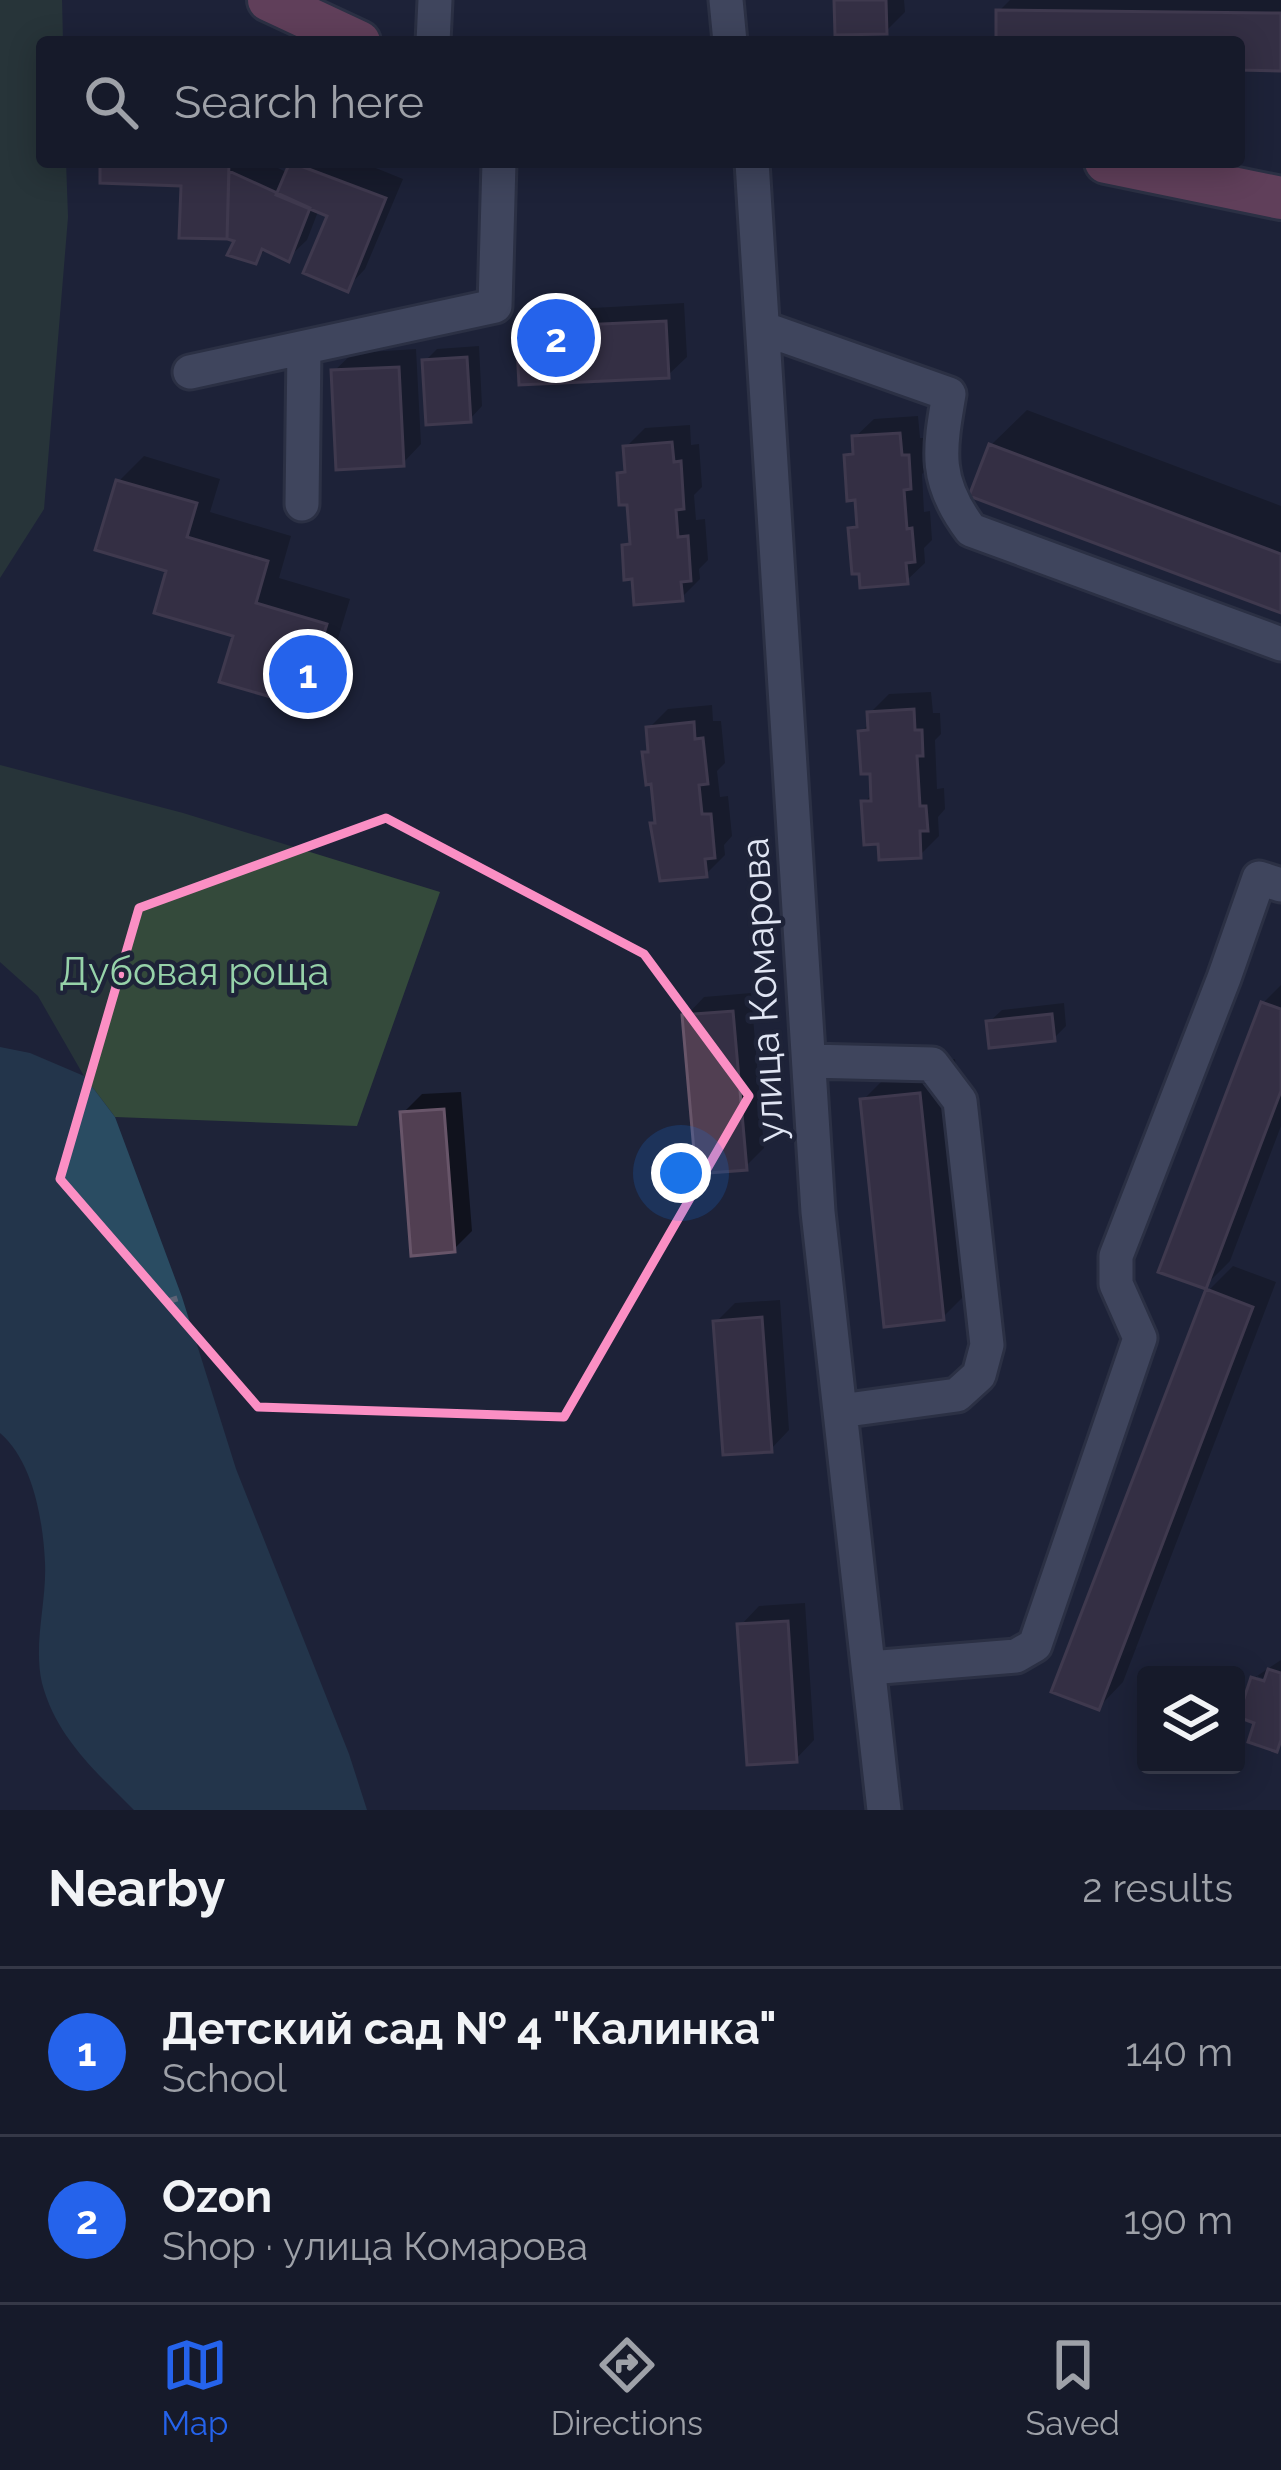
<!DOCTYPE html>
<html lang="en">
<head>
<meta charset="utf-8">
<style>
	body { margin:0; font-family:Raleway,sans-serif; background:#232736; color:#f1f3f6 }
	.controls { position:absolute; right:36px; bottom:36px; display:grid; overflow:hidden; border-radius:12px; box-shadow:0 6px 30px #0003 }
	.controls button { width:108px; height:108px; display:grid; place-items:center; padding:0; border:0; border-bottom:3px solid #353847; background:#161a2a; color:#f1f3f6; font:60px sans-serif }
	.you { position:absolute; left:681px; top:1173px; width:42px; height:42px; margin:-30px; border:9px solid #fff; border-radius:50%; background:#1a73e8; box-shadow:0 0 0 18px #1a73e833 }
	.badge { display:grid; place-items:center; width:78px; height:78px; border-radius:50%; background:#2563eb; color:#fff; font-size:39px; font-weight:700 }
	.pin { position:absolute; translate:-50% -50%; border:6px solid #fff; box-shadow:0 3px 12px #0006 }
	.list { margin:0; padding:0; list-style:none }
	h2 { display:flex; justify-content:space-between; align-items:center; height:156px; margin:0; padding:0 48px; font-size:51px }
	h2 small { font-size:39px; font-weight:400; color:#9ea1a8 }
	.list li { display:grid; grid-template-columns:78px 1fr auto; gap:36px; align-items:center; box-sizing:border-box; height:168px; padding:0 48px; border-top:3px solid #353847 }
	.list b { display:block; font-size:45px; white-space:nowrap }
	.list p { margin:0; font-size:39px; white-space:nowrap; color:#9ea1a8 }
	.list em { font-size:39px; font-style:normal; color:#9ea1a8 }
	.icon { flex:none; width:66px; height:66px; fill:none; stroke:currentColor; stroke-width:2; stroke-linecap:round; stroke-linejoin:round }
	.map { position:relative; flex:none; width:1281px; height:1810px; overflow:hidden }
	.search { position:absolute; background:#161a2a; box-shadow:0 6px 30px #0003; left:36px; right:36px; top:36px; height:132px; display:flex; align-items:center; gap:30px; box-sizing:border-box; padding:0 42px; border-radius:12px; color:#9ea1a8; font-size:45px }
	.sheet { height:492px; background:#161a2a }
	nav { display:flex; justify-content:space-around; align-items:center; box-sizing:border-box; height:168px; border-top:3px solid #353847; background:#161a2a; font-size:33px; color:#9ea1a8 }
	nav a { display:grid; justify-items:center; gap:6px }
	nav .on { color:#2563eb }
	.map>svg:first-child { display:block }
</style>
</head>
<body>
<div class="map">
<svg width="1281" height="1810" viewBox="0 0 1281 1810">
	<rect width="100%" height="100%" fill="#1e2338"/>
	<path fill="#344a3b" d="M0,0H62L63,42H42V162H66L68,217L44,509L0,578Z
		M0,765L183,813L440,892L357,1126L115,1117L84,1076L38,996L0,962Z"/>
	<path fill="#2a4c62" d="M0,1047L30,1053L84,1076L115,1117L182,1297L236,1469L349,1754L367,1810H134C97,1773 56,1737 42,1683C33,1643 47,1602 45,1562C43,1520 33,1461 0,1433Z"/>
	<path fill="#0007" d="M837,0H904L905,12L886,31Z
		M1010,0H1281V68L1239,67V42H999V11Z
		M104,162H266L286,172L293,162H361L403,179L365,269L347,288L330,214L319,209L307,240L288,258L267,248L255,261L238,239L182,235L184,183Z
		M684,303L687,357L668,375L519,330L538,311Z
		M479,346L482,406L470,419L425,361L437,349Z
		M416,349L421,444L403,463L334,371L353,353Z
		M1027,410L1281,506V610L991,445Z
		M918,416L920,438H926L929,467L922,474L924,512L930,511L932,540L924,548L925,563L906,581L851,529L859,521L847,456L856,447L855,437L874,419Z
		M690,425L691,445L699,444L702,487L694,495L696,520L705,519L708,560L699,569L700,579L681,598L625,546L633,538L630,502L620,474L627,466L626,447L645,428Z
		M144,456L220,479L210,512L291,536L279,578L350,599L326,678L301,703L170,569L119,481Z
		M931,692L933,713H940L941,734L935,740L937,789L944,788L945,809L938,817L939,836L920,855L881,841L864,802L874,793L861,732L870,723V713L889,694Z
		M712,705L713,721H721L725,763L717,771L720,797L728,796L732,836L724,845L725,855L706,874L653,824L658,819L645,753L651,748L649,728L668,709Z
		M1281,985V1126L1230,1261L1205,1286L1263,1003Z
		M751,993L764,1148L745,1167L686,1016L704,997Z
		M1064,1003L1066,1026L1054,1038L989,1022L1002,1010Z
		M955,1059L978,1282L943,1317L863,1100L898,1065Z
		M461,1092L472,1231L453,1250L403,1113L422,1094Z
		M1233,1266L1276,1282L1123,1682L1099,1707L1208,1291Z
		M780,1300L789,1430L771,1449L716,1322L735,1303Z
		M805,1603L814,1740L796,1759L741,1625L759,1606Z
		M1281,1660V1744L1276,1748L1258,1721L1254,1678L1257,1676V1682L1279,1684L1257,1676Z"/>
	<path fill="#513f52" stroke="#685569" stroke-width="3" d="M834,0H886L887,34L835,35Z
		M996,10L1281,13V71L1239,70V42H996Z
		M100,162H229L227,239L179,238L181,186L100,183Z
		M290,162L386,198L348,292L303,273L327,216L276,195Z
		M229,171L310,208L289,262L262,249L256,264L227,255L234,241L227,239Z
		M666,321L669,378L519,385L516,328Z
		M467,357L471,422L426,425L422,360Z
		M399,367L404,466L336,470L331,370Z
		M900,433L902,455H909L911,489L904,490L907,529L912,528L915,562L906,563L908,584L860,588L859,574H852L848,528L857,527L855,500L847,501L844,455L853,454L852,436Z
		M672,442L674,462L681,461L684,509L676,510L678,537L688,536L691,581L681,582L683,601L634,605L632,579L624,580L622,545L630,544L627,505H619L617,473L625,472L623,446Z
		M989,444L1281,554V613L969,496Z
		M116,480L197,503L187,537L268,561L256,603L327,624L302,706L219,682L233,636L154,613L166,571L95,550Z
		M914,709L915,730H922L923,756H917L920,806H926L928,831H920L921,858L879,860L878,844L864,845L861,801H871L870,774H861L858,731L868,730L867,712Z
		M694,722L695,739L703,738L708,784L699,785L702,814H711L715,858L705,859L707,877L660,881L650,823H655L651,784L646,785L642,752H648L646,727Z
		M1261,1002L1281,1009V1091L1206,1289L1158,1272Z
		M733,1011L747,1170L696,1174L682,1015Z
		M1052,1014L1055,1041L989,1048L986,1021Z
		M920,1093L944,1320L884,1327L860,1099Z
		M444,1109L455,1252L411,1256L400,1112Z
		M1206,1289L1253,1307L1099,1710L1051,1692Z
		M762,1317L772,1452L723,1455L713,1321Z
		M788,1621L797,1762L747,1765L737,1624Z
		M1268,1669L1281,1673V1740L1277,1752L1248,1742L1254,1723L1238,1717L1251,1677L1264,1681Z"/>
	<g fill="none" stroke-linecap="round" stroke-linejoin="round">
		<defs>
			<path id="minor" d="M726,0L730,42
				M433,42L435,0
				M752,162L818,1212L884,1810
				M765,329L949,394C939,452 934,481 971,530L1281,644
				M190,372L495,306L499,162
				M302,504L304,348
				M809,1061L932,1064L960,1101L987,1345L979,1375L957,1395L840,1411
				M869,1668L1016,1656L1035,1645L1140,1338L1116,1284V1256L1224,978L1259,878L1281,885"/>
			<path id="major" d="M269,0L359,42
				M1106,162L1281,198"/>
		</defs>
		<use href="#minor" stroke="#3c4052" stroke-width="39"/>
		<use href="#major" stroke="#3c4052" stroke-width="48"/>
		<path stroke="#5d6275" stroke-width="6" stroke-dasharray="12 6" stroke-linecap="butt" d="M166,1302L182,1297"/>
		<use href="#minor" stroke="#686f89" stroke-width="33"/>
		<use href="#major" stroke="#b26283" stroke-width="42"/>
	</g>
	<path d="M0 0H1281V1810H0ZM386,818L644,954L749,1096L564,1417L258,1407L60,1179L139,908Z" fill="#1e2338" fill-opacity=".55" fill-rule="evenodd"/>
	<path fill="none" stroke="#fb8fc4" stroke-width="9" stroke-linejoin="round" d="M386,818L644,954L749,1096L564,1417L258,1407L60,1179L139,908Z"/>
	<g text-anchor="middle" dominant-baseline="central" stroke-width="9" stroke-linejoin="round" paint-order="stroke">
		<g font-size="39" fill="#96d2a9" stroke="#1e2338">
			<text x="194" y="971">Дубовая роща</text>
		</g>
		<g font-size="39" fill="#e0e5f3" stroke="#1e2338">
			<text transform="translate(762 990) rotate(-93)">улица Комарова</text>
		</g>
	</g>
</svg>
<div class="controls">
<button><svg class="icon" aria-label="layers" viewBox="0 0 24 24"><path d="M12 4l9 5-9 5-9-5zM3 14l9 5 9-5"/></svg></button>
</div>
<div class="you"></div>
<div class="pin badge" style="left:308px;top:674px">1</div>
<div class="pin badge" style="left:556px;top:338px">2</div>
<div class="search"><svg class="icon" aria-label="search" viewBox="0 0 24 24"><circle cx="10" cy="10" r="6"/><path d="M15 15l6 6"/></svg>Search here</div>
</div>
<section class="sheet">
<h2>Nearby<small>2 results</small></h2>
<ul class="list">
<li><span class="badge">1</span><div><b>Детский сад № 4 &quot;Калинка&quot;</b><p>School</p></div><em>140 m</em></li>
<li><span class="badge">2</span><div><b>Ozon</b><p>Shop · улица Комарова</p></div><em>190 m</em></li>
</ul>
</section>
<nav>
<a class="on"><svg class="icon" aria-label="map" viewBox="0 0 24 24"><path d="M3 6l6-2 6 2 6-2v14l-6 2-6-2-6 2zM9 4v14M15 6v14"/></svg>Map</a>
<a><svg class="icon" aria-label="directions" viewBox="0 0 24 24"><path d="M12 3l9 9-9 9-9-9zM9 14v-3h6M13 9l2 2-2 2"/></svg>Directions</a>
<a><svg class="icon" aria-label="saved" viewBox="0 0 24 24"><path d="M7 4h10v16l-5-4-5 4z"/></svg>Saved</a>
</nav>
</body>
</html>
